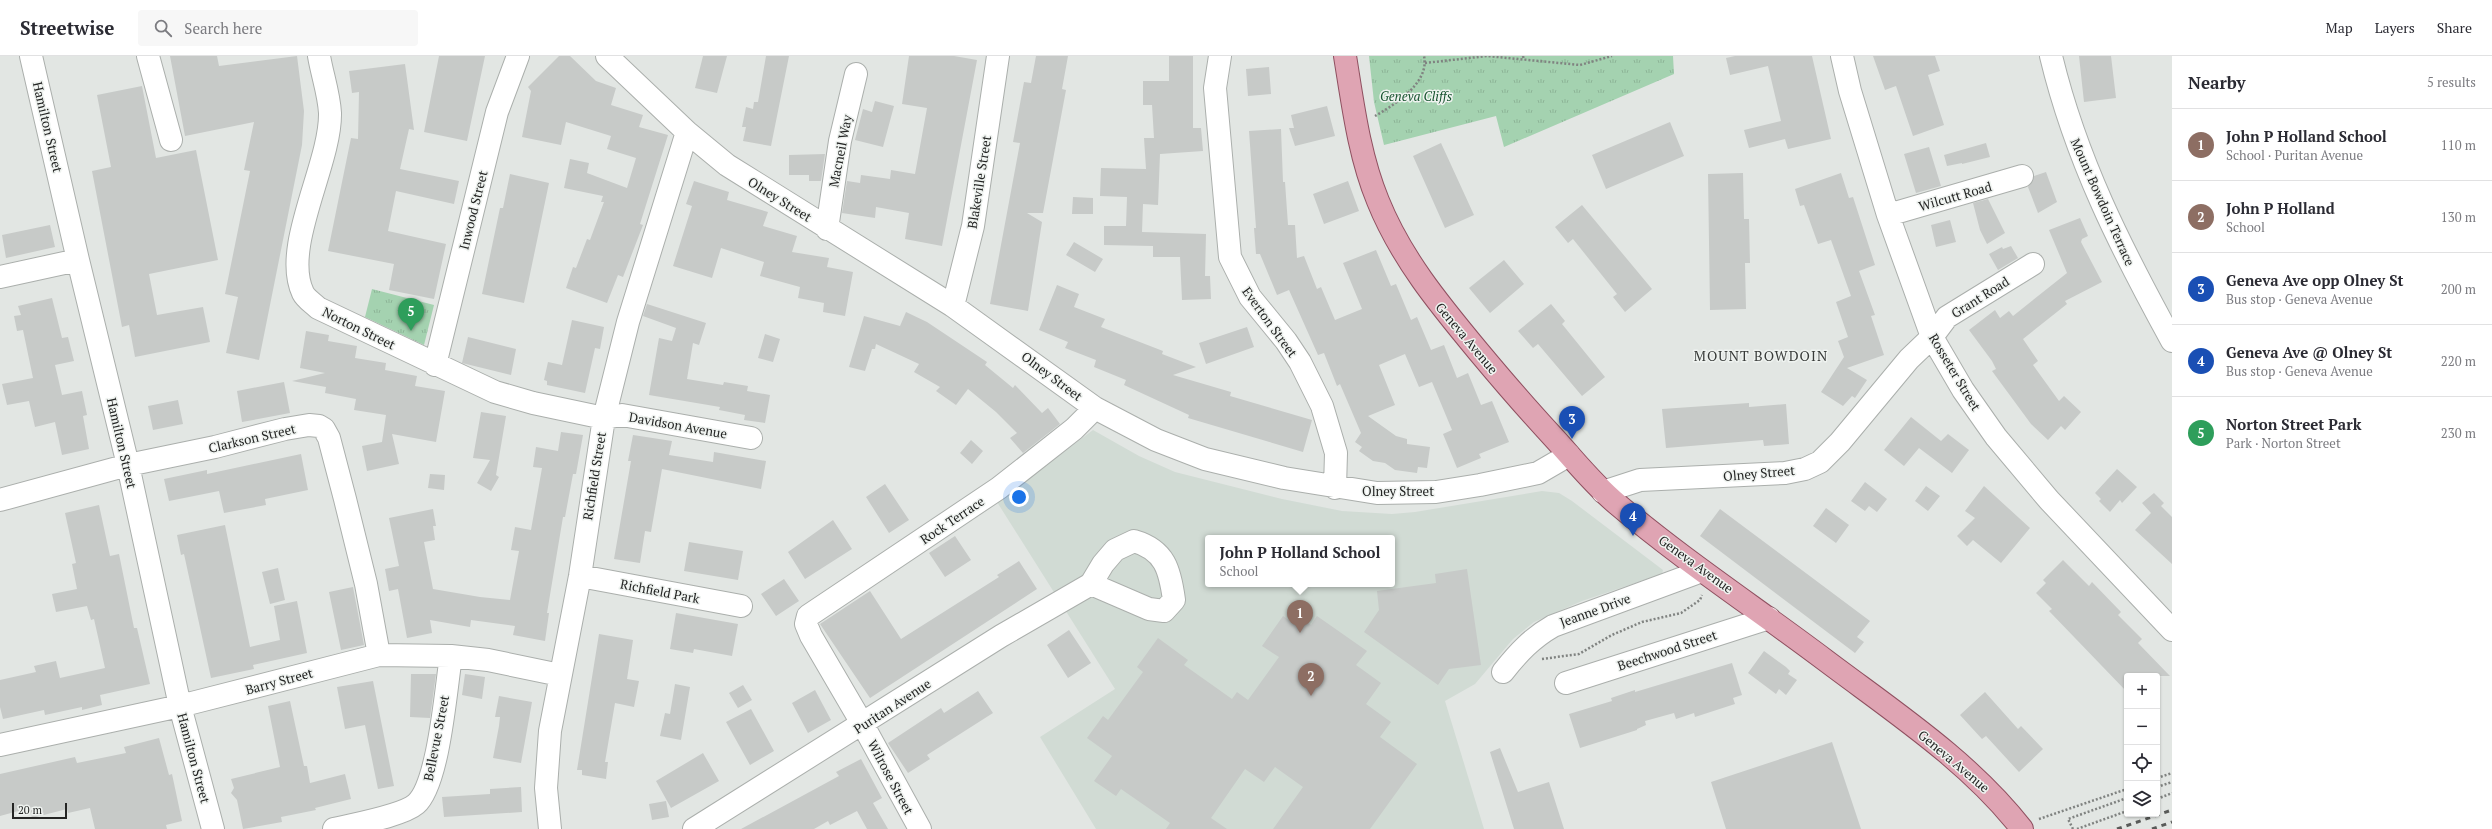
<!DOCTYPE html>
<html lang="en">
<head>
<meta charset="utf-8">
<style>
	body { margin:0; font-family:"PT Serif",serif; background:#f7f7f7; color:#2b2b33 }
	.controls { position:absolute; right:12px; bottom:12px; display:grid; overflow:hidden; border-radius:4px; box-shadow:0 1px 3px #0004 }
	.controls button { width:36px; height:36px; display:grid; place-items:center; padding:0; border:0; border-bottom:1px solid #e1e1e2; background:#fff; color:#2b2b33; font:20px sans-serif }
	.scale { position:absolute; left:12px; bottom:10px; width:55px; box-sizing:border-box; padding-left:4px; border:2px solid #242524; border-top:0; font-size:11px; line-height:14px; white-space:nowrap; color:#242524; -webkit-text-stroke:3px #eff3f0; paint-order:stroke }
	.you { position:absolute; left:1019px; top:441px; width:14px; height:14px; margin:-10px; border:3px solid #fff; border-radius:50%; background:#1a73e8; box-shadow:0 0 0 6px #1a73e833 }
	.badge { display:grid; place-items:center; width:26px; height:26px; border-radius:50%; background:#b32458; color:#fff; font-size:13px; font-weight:700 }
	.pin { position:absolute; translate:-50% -33px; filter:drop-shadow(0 1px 2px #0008) }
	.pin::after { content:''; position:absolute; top:21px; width:14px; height:12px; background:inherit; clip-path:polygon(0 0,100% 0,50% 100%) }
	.popup { position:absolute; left:1205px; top:479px; width:190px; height:52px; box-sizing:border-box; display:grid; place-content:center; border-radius:4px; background:#fff; filter:drop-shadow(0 1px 3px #0005); font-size:13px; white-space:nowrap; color:#7c7c81 }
	.popup b { font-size:15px; color:#2b2b33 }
	.popup::after { content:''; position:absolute; left:50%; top:100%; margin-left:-8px; border:8px solid transparent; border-top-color:#fff }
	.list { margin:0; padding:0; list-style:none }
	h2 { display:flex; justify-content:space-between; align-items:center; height:52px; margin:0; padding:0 16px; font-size:17px }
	h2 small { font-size:13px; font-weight:400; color:#7c7c81 }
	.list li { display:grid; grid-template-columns:26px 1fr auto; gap:12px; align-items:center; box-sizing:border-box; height:72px; padding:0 16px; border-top:1px solid #e1e1e2 }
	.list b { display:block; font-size:15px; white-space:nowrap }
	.list p { margin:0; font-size:13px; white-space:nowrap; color:#7c7c81 }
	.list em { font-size:13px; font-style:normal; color:#7c7c81 }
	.icon { flex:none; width:22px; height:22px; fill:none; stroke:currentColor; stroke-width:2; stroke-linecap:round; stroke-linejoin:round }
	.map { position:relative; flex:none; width:2172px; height:773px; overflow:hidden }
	header { display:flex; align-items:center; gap:24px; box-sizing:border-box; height:56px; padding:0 20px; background:#fff; border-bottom:1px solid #e1e1e2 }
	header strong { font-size:19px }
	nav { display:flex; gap:22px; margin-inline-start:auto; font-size:14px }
	.search { width:280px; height:36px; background:#f7f7f7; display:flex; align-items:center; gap:10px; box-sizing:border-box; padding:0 14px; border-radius:4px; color:#7c7c81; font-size:15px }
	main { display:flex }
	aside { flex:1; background:#fff }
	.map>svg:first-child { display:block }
</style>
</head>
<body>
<header>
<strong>Streetwise</strong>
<div class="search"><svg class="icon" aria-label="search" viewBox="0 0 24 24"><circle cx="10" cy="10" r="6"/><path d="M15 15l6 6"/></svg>Search here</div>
<nav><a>Map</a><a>Layers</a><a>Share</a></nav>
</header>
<main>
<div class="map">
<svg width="2172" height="773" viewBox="0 0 2172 773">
	<defs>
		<pattern id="park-tufts" width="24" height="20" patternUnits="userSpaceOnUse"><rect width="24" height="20" fill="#a4d2b0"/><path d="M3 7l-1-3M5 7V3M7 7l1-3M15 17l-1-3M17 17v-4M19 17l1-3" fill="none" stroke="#8db497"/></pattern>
	</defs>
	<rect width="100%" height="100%" fill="#e2e6e3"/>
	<path fill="#d1dbd4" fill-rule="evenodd" d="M1093,374L1139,400L1175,416L1282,443L1342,455L1392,458L1415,456L1542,435L1559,437L1572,445L1663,514L1662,518L1582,545L1534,566L1513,583L1475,628L1445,645L1484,773H1096L1040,681L1115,633L997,446ZM1208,482H1392V528H1208Z"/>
	<path fill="url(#park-tufts)" d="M1369,0H1673L1674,18L1504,91L1496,60L1384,89L1374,46Z
		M372,233L434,249L424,289L365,261Z"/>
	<path fill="#c7cac8" d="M170,0H217L219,10L297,0L304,55L302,89L259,304L226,297L238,241L225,238L250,115L244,114L254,66L185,80Z
		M439,0H485L467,85L424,76Z
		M559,0H570L596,25L616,32L611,49L643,59L639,71L668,79L640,168L643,169L623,221L618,219L607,247L566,232L573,211L576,212L587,183L590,184L604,146H601L603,140L564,132L570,103L589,107L587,117L627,132L636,102L607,93L611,80L566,66L561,89L522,81L531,35L528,31Z
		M703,0H727L717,37L695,32Z
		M766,0H789L771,90L743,85L746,71H742L746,51L753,53L754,46H758Z
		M909,0H954L977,4L942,190L905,183L909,157L876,151L875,162L842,157L847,125L860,127L861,119L890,123L891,114L915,118L927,52L902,48Z
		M1036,0H1068L1062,33L1066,34L1043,157H1027L1042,166L1028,255L990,248L1020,87L1013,86L1024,26L1031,27Z
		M1169,0H1193V72H1201L1203,95L1160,98L1158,149L1143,148L1142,176L1206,178L1205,220H1210L1211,243L1182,244L1180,201H1153V190L1104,189V170H1126L1127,141L1100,140L1101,112L1146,113L1144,82H1154L1152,49H1143V25H1169Z
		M1735,0H1812L1831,83L1788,93L1785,83L1749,92L1744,74L1781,65L1768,10L1730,19L1726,2Z
		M1873,0H1935L1940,15L1928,19L1944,69L1913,80L1896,30L1885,34Z
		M2079,0H2111L2116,42L2084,46Z
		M405,8L414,74L409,73L400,113L459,125L454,148L396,135L388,175L446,188L434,243L389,234L394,208L328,195L351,82L358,83L359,36L352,37L349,15Z
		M1269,11L1271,38L1248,40L1246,13Z
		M142,30L156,102L196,94L218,204L149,218L157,259L203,251L210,286L135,301L129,269L122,271L92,115L111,111L97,39Z
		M875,45L894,50L883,91L855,84L863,53L872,56Z
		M1327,50L1335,80L1295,90L1289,72H1294L1291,59Z
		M1670,66L1684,100L1606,133L1592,99Z
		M1281,73L1283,126H1285L1288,169H1295L1297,202L1304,200L1317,233L1321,231L1335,264L1362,253L1343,207L1376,194L1391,230L1396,228L1411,264L1417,261L1431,294L1444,289L1457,322L1468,317L1481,349L1492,345L1509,386L1479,398L1481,402L1457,412L1443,378L1452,374L1432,326L1419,331L1405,298L1379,309L1395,349L1368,360L1396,380L1407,383V388L1430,391L1427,412L1418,411L1417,417L1395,414L1385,407L1373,405L1359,395L1362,391L1355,386L1361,377L1340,328L1337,330L1324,297L1318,299L1289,234L1277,239L1260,198H1256L1254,172H1256L1249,75Z
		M1441,87L1474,159L1445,172L1413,100Z
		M1986,87L1990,101L1962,108V107L1947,110L1944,99Z
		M1929,91L1941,130L1916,137L1904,98Z
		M825,98L821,125H809V119H789V99Z
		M2046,116L2057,146L2038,157L2028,131L2034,120Z
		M1743,117L1744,163H1749L1750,207H1745L1746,253L1710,254L1708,118Z
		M1841,117L1849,142L1853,141L1875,209L1859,215L1875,259L1871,260L1884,299L1847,312L1867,324L1855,342L1852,340L1843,350L1821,336L1844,301L1838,285L1848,281L1836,246L1851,240L1831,184L1818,188L1804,149L1800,150L1795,133Z
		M510,118L549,127L524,247L482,238L500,152H503Z
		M694,125L729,136L727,144L768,156L763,170L797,180L792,196L829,202L827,211L853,216L845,260L823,256L824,247L798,242L800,231L760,220L764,206L721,192L712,222L673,210L692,150L686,148Z
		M1348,125L1359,155L1324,168L1313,138Z
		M1073,141L1093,142V158H1072Z
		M1988,143L2005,177L1987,188L1980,174L1973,147Z
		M1582,149L1652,233L1625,256L1613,241L1617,238L1573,183L1568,187L1555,171Z
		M2080,162L2088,180L2082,183L2081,186L2102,226L2065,245L2067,248L2023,283L2038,305L2033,309L2059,345L2064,340L2081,356L2065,374L2061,370L2048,384L2031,368L1992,315L1996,313L1992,305L1969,274L1995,254L2000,262L2009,255L2013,260L2067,217L2049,174Z
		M1950,164L1956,186L1936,191L1931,169Z
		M50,169L55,191L6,202L2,179Z
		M1074,186L1103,203L1095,216L1066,199Z
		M2011,190L2018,202L1998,214L1989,198L2002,191L2003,193Z
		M1504,204L1524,228L1490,257L1469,232Z
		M1057,229L1079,238L1074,251L1105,263L1101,271L1163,295L1162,298L1196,311L1173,319L1231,336L1230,340L1312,364L1303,396L1188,362L1189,359L1124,329L1126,324L1094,311L1096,304L1065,292L1068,286L1039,274Z
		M52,242L62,282L68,281L74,305L55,309L62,339L82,335L87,359L83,360L89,393L62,399L55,366L35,371L29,345L7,349L2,328L33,322L23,274L17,275L14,260L21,259L18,250Z
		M647,248L706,267L699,289L693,287L687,323L723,329L724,326L748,330L747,335L770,339L765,367L744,364L745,359L719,354L720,351L649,339L659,282L672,285L676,272L643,260Z
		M1551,248L1565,265L1562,268L1605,321L1582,340L1538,288L1533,292L1518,275Z
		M906,256L927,266L987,306L985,309L1013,332L1015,329L1042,357L1048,352L1060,368L1023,397L1010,382L1017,377L996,356L968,333L956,349L936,335L940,331L914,316L919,308L876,288L875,293H872L865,315L849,311L864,260L900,270Z
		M572,264L604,271L600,293L595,292L585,337L547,329V325L544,324L548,306L562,309Z
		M1247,271L1254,291L1206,308L1199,287Z
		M306,275L329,279L328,285L357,290L355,302L386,307L385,314L417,320L415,330L445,335L436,386L392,378L399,408L367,415L362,390L382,386L386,359L354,354L356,343L325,337L326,331L292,325L325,317L300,312Z
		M765,278L780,283L773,306L758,302Z
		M468,281L516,293L511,319L462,307Z
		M284,326L290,357L242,366L237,335Z
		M178,344L183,368L153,374L148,350Z
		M1749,347V351L1786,348L1789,388L1764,390L1763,384L1666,392L1662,353Z
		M481,356L506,360L496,419L499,421L491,435L477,427L490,404L473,402Z
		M1911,361L1941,385L1948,378L1969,394L1952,417L1919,392L1904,410L1884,394Z
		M561,376L583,379L576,418H573L565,461H563L547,557H549L545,585L513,579L515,570L471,564L470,571L430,564L432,577L407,582L398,533L389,535L385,513L399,510L389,462L433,453L436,470H433L435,484L424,486L433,533L480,541L510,544L519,495L511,494L515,471L531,474L542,412L533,411L536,391L558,395Z
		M633,379L672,385L669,399L713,406L714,396L766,405L761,433L662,413L651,476L645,475L640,507L614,503L631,405H628Z
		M971,384L983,395L972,408L960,397Z
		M301,398L308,434L265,443L266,449L224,457L219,435L169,445L164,423L207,414V418Z
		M2117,413L2137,431L2122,447L2120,444L2110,456L2099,445L2101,443L2095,437Z
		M430,418L445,419L444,434L428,432Z
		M1865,426L1887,443L1877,456L1869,450L1865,455L1851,445Z
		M885,428L909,464L889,477L866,441Z
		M1926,430L1940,440L1928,455L1915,445Z
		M1984,430L2030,472L2001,507L1973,484L1967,490L1957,480L1975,462L1965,455Z
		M2154,437L2164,447L2161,450L2172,461V508L2135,474L2151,457L2142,447Z
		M99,449L110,500L119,498L134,572H137L150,628L100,639L102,649L82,654V651L45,659L44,654L3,663L0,651V624L36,616L34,610L56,605L60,622L105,612L94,563L91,564L87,550L56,556L52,538L77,533L72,508L76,507L65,457Z
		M1826,452L1849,469L1836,487L1813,470Z
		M1720,453L1870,565L1857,581L1864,586L1855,597L1700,480Z
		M833,464L852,493L805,523L788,496Z
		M225,469L250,591L280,584L274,550L297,545L307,597L253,609L254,613L211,622L184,498L181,499L177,479Z
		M955,480L971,504L945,521L929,497Z
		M689,486L743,495L738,524L684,515Z
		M2063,504L2089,530L2092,526L2121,556L2118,559L2142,583L2138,587L2170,620H2127V636L2049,555L2052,553L2036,537L2046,527L2043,524Z
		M1019,505L1037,533L870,642L820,568L870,535L901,583L999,521L997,519Z
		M278,512L285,544L270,548L262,516Z
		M1467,513L1481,609L1449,613L1438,629L1364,576L1379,554L1377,535L1436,527L1435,518Z
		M784,523L799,545L776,560L761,538Z
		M353,531L364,589L341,594L329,536Z
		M676,557L738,568L732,600L694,593L693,597L670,593Z
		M1283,560L1298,571L1304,563L1311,569L1317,560L1367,595L1356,609L1381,627L1366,648L1391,666L1380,681L1417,708L1370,773H1273L1303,731L1275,711L1264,726L1245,713L1211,762L1227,773H1166L1170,767L1121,733L1116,740L1094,725L1112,700L1087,682L1103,660L1108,664L1143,616L1137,611L1158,582L1188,604L1184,609L1232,643L1237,636L1248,644L1279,601L1262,590Z
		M1069,574L1091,607L1068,622L1047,589Z
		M599,578L633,584L627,623L639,625L634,651L615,647L605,706H608L606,723L582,719V714H577Z
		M1764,595L1786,611L1790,615L1788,618L1797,624L1786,639L1779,633L1776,638L1748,617Z
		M1732,607L1742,639L1733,642L1735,648L1695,661L1694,657L1676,663L1674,657L1645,665L1646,669L1637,673V674L1580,692L1569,658L1612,645L1611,642L1635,634V636Z
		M411,618H436L430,662L410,661Z
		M465,618L485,621L482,643L462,639Z
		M373,625L394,730L378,733L365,669L345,673L337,631Z
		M675,628L690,631L681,684L660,680L665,657L670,658Z
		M743,629L752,644L738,652L729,637Z
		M815,634L831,664L808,677L792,647Z
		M978,635L993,657L927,699L930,703L908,717L888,687L941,652L944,657Z
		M1985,636L2018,673L2021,670L2043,693L2019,716L1986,680L1982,683L1960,659Z
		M499,640L532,646L521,707L493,702L499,670L500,661H495Z
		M290,645L304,710H307L310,727L345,718L351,743L315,752L316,754L281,761L282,766L243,773L237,744L231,737L234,732L231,723L280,711L268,650Z
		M751,653L774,695L750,709L726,666Z
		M159,682L169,719L172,718L182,765L166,769L167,773H95L90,752L68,757L67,753L32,762L29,752L0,760V718L75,701L77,707L126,697L124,691Z
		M1832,686L1861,773H1726L1711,726Z
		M1500,692L1518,736L1549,726L1564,773H1514L1490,696Z
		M703,697L719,725L671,752L656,725Z
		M861,703L882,742L873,747L888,773H867L857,755L830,769L828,765L814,773H741L839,720L836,716Z
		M521,731L522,756L444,761L442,741L490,738V733Z
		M666,745L669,761L652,764L649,748Z"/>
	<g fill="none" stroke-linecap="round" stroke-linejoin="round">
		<defs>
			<path id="minor" d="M31,0L78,204L128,409L180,650L213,773
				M148,0L171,84
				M319,0C322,18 329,38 330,57C331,108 281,191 303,237C306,243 313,247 318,252L495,336L533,347L604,362L622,359L751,382
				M607,0L687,76L727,109L953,250L1095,352L1156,384L1205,403L1284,422L1377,437L1436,436L1480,429L1538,417L1569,399
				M1220,0L1215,32L1230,201L1250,241L1286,285L1300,306L1322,350L1336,397L1335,432
				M1842,0L1850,35L1888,159L1932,281L1963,334L1996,381L2049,444L2172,574
				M2051,0C2076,104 2121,192 2172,285
				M1888,159L2022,120
				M827,173L840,85L856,18
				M0,221L78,204
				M953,250L973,170L998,0
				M435,309L497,56L518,0
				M1603,436L1640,424L1785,417L1805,413L1820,406L1840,386L1909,303L1932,281L1947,261L2033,208
				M0,444L128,409L215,391L285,373L309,369L319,370L324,373L329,382L345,443L366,528L379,599
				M580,520L741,550
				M1503,616C1518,597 1532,582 1553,570L1702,515
				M1566,627L1769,562
				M0,689L180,650L379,599L451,600L488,604L560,619
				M334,773C354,768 402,760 416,748C439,728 446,631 451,600
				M550,773L546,732L550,675L580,520L604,362L628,266L687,76
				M694,773L1001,580L1091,528L1103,508L1115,494L1134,485C1165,494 1170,514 1174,544L1164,555L1149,553L1091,528
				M920,773L863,669L811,580L806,568L808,560L999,432L1074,373L1095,352"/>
			<path id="major" d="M1345,0C1353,49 1359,99 1378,145C1401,202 1439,248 1478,295C1503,325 1528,354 1555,383C1575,405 1594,429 1617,448C1683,504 1756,552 1825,604C1894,656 1969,705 2022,773"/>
		</defs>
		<use href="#minor" stroke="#abafac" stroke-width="24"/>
		<use href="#major" stroke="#8f5060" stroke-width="24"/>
		<path stroke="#808381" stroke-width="2.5" stroke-dasharray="2 2" stroke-linecap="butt" d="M1523,0L1524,4
			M1425,7L1487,0L1580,9L1612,0
			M1375,60C1394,49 1430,27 1424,0
			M1542,603L1579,598L1612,579L1642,566L1681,557L1700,544L1702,539
			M2157,722L2172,717
			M2157,731L2172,726
			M2157,743L2172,737
			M2039,763L2127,733
			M2073,773L2068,763L2127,742
			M2077,773L2127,755"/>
		<use href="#minor" stroke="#fff" stroke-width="22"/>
		<use href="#major" stroke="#dfa4b3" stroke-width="22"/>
		<path stroke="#595b59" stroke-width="3" stroke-dasharray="5 5" stroke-linecap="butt" d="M2117,773L2172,754
			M2152,773L2172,766"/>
	</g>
	<g text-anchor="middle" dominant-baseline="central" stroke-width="3" stroke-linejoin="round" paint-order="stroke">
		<g font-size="13" font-style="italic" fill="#17532f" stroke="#eff3f0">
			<text x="1416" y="40">Geneva Cliffs</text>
		</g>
		<g font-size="13" fill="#242524" stroke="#eff3f0">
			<text transform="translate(48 71) rotate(77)">Hamilton Street</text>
			<text transform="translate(840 95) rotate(-79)">Macneil Way</text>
			<text transform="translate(979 126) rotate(-81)">Blakeville Street</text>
			<text transform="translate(1955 140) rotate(-16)">Wilcutt Road</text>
			<text transform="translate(780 143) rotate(32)">Olney Street</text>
			<text transform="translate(2103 146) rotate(66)">Mount Bowdoin Terrace</text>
			<text transform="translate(473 154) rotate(-76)">Inwood Street</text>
			<text transform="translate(1980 241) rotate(-32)">Grant Road</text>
			<text transform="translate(1270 266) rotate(54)">Everton Street</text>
			<text transform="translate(359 272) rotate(26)">Norton Street</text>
			<text transform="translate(1467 282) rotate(50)">Geneva Avenue</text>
			<text transform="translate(1955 316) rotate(59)">Rosseter Street</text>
			<text transform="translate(1052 320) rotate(37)">Olney Street</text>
			<text transform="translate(678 369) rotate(10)">Davidson Avenue</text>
			<text transform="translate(252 382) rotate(-13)">Clarkson Street</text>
			<text transform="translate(122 387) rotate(77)">Hamilton Street</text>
			<text transform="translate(1759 417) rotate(-5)">Olney Street</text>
			<text transform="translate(594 420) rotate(-81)">Richfield Street</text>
			<text x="1398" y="435">Olney Street</text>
			<text transform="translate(952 464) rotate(-34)">Rock Terrace</text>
			<text transform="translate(1696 508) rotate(36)">Geneva Avenue</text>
			<text transform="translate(660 535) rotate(11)">Richfield Park</text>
			<text transform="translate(1595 554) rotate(-20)">Jeanne Drive</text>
			<text transform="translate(1667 594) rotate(-18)">Beechwood Street</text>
			<text transform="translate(279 625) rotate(-15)">Barry Street</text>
			<text transform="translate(892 650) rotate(-33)">Puritan Avenue</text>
			<text transform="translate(436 682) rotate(-79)">Bellevue Street</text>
			<text transform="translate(194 702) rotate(75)">Hamilton Street</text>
			<text transform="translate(1954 705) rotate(40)">Geneva Avenue</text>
			<text transform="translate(891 721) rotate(62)">Wilrose Street</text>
		</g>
		<g font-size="14" letter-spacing="1" fill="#383b39" stroke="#eff3f0">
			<text x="1761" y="299">MOUNT BOWDOIN</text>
		</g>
	</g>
</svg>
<div class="controls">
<button>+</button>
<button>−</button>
<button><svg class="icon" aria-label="locate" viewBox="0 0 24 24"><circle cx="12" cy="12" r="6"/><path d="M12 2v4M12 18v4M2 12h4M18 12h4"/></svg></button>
<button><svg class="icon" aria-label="layers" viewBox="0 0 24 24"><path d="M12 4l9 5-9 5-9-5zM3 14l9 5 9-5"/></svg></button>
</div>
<div class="scale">20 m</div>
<div class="you"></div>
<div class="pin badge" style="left:1300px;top:577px;background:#8d6e63">1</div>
<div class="popup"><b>John P Holland School</b>School</div>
<div class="pin badge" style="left:1311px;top:640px;background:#8d6e63">2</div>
<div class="pin badge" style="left:1572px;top:383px;background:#1a4fb4">3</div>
<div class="pin badge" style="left:1633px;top:480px;background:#1a4fb4">4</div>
<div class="pin badge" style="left:411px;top:275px;background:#2e9e5b">5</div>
</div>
<aside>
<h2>Nearby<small>5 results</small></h2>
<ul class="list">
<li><span class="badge" style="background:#8d6e63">1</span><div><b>John P Holland School</b><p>School · Puritan Avenue</p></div><em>110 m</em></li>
<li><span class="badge" style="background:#8d6e63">2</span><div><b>John P Holland</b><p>School</p></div><em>130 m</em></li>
<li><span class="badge" style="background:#1a4fb4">3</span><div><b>Geneva Ave opp Olney St</b><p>Bus stop · Geneva Avenue</p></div><em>200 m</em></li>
<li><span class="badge" style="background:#1a4fb4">4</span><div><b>Geneva Ave @ Olney St</b><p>Bus stop · Geneva Avenue</p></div><em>220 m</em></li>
<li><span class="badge" style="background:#2e9e5b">5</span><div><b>Norton Street Park</b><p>Park · Norton Street</p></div><em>230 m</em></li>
</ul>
</aside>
</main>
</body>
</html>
